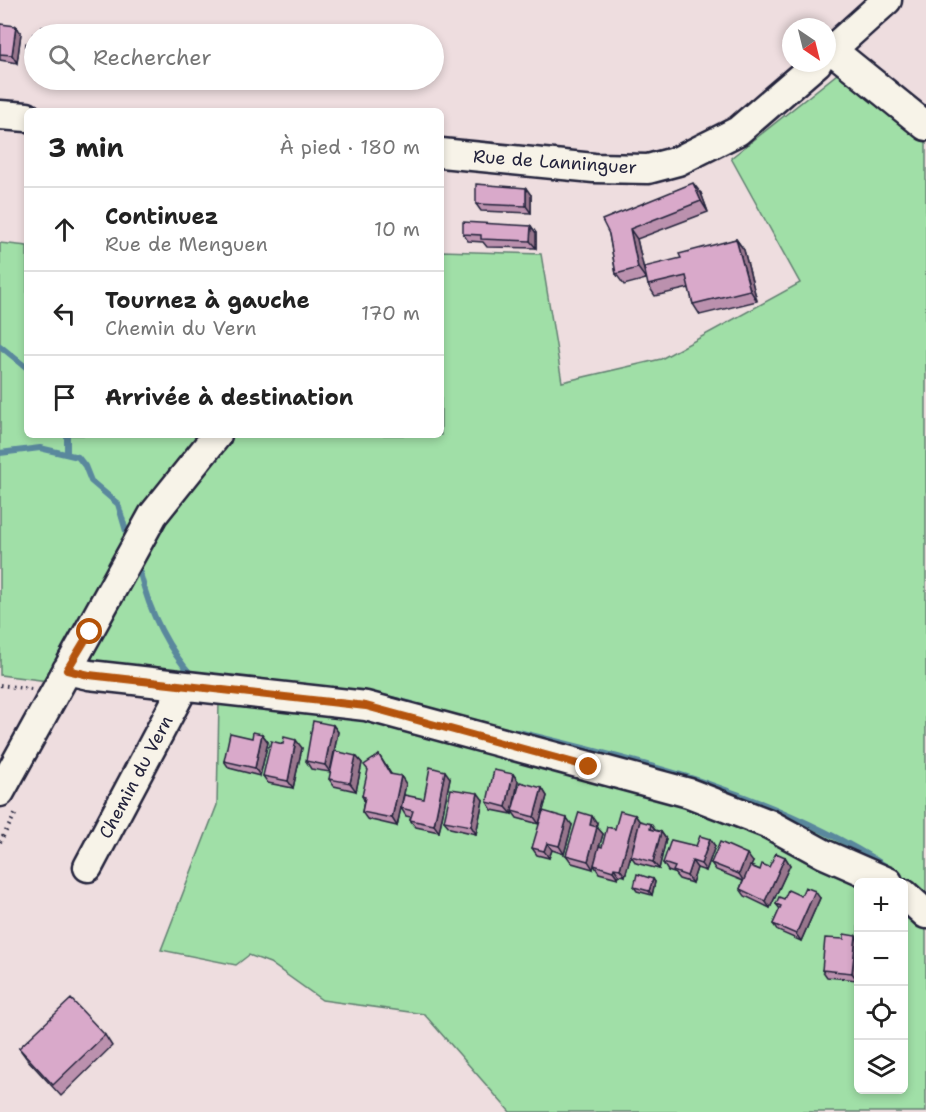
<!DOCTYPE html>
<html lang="fr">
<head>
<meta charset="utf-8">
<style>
	body { margin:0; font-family:"Shantell Sans",sans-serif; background:#f6f6f6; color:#222 }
	.controls { position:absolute; right:18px; bottom:18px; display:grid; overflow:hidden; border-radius:9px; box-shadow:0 3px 9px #0003 }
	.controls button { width:54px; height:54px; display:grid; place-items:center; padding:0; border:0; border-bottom:2px solid #e0e0e0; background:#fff; color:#222; font:30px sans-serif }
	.compass { position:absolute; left:782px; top:18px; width:54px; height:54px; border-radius:50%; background:#fff; box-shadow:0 3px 9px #0003; rotate:145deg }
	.stop { position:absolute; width:18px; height:18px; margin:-14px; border:4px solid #b45309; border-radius:50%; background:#fff }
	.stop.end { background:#b45309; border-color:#fff; box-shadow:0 2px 6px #0008 }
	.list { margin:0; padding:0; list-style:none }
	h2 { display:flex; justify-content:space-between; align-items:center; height:78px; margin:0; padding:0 24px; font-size:26px }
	h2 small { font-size:20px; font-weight:400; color:#767676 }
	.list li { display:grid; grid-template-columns:39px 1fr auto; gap:18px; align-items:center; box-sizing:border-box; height:84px; padding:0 24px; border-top:2px solid #e0e0e0 }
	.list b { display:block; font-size:22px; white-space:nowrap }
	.list p { margin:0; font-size:20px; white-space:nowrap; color:#767676 }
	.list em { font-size:20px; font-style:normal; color:#767676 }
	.icon { flex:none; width:33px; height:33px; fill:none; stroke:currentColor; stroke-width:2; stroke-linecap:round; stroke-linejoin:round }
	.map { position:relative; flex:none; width:926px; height:1112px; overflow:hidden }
	.search { position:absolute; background:#fff; box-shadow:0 3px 9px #0003; left:24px; top:24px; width:420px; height:66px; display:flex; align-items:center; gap:15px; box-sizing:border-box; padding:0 21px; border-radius:33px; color:#767676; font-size:22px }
	.panel { position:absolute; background:#fff; box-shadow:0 3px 9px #0003; left:24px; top:108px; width:420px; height:330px; border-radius:9px }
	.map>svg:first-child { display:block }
</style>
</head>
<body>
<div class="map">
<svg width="926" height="1112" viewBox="0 0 926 1112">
	<rect width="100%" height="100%" fill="#eedddf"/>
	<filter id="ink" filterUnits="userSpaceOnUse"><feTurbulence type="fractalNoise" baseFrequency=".0167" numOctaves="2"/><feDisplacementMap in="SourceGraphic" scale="12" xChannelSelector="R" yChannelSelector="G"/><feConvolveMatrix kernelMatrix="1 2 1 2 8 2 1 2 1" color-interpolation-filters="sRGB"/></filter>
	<g filter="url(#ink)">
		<path fill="#a0dfa7" stroke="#618071" stroke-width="1.5" fill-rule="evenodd" d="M846,67L926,130V1112H510L424,1014L322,1000L270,963L249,955L236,965L161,950L217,805L219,702L0,675V243L27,246V435H441V251L541,254L562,382L661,359L800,283L731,158ZM858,882H904V1090H858Z"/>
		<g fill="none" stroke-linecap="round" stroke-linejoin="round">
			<path stroke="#5a889d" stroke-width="6" d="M0,346L27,368
				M0,453L40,448L78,457L85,466L91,481L118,504L128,538
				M67,453V435
				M140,573C150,613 166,647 194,678
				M370,694L412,704
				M518,732C645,762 775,795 887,867"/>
			<defs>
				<path id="minor" d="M832,50L926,126
					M827,54L887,0
					M0,115L27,117
					M441,153L594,168L648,169L678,161L738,131L817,63
					M67,670L89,675L366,706L689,793L769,824L824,854L888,882
					M0,792L153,515L217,435
					M88,867L184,686
					M904,894L926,914"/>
			</defs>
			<use href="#minor" stroke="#22223b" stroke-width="33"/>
			<path stroke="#22223b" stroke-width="4" stroke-dasharray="1.5 4.5" stroke-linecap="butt" d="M0,685L32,689
				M0,842L17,811"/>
			<use href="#minor" stroke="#f7f3e8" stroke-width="28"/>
		</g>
		<path fill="#bb91ae" stroke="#22223b" stroke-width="1.5" d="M0,24L21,33L17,63L0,60Z
			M34,34V63L30,62L25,55L32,44Z
			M701,193L708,212L637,239L646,279L624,285L616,274L609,234Z
			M531,195V213L481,211L476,204Z
			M531,226L536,233V248L487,247L483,242L468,241L463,234Z
			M736,239L744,250L757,301L700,315L693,304L689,288L655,296L648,285L681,258Z
			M333,725L338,732L330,772L311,769L306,761Z
			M262,734L268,742L260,776L229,768L224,761L252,738Z
			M283,744L302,748L293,788L268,783L263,776Z
			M379,755L391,774L406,784L397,826L367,819L362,812L364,800L362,796Z
			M356,756L362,763L356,791L334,786L329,779Z
			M513,774L518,781L513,809L542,788L547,796L539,824L517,818L512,811V814L492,810L487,802Z
			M450,778L439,832L416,827L410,820L411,817L406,816L401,808L424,799Z
			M483,800L476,834L450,828L444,821Z
			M635,815L640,822L651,824L655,830L661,832L666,839L659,869L636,863L631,856L625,876L619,875L618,878L599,873L594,865L593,869L572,863L566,855L597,823L596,827L603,834L599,846L602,847L615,829Z
			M572,825L564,854L552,850L549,858L537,855L532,848Z
			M710,839L715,846L706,871L697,868L692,883L679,879L674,873L668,871L663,863Z
			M785,857L790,865L770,908L745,896L740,889L743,881L716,870L711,863L753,862L751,866L760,870L769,867Z
			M653,879L655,882L652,895L637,891L634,887Z
			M820,898L801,941L778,931L773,924L780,909L776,904L784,899Z
			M844,939L857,980L827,977L822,970Z
			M105,1035L112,1046L61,1096L27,1059L19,1048Z"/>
		<path fill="#98768d" stroke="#22223b" stroke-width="1.5" d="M16,26L21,33L17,63L12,55Z
			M693,183L701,193L708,212L701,201Z
			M526,188L531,195V213L526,206Z
			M531,226L536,233V248L530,241Z
			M630,229L637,239L646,279L638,268Z
			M736,239L744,250L757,301L750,290Z
			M333,725L338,732L330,772L325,765Z
			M262,734L268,742L260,776L255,768Z
			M296,740L302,748L293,788L288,781Z
			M356,756L362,763L356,791L350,783Z
			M445,771L450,778L439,832L434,825Z
			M513,774L518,781L512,814L506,807Z
			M401,776L406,784L397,826L392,818Z
			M542,788L547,796L539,824L534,817Z
			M478,793L483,800L476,834L471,826Z
			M635,815L640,822L625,876L620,869Z
			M592,816L597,823L595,832L590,825Z
			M567,818L572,825L564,854L559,846Z
			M597,827L603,834L593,869L588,861Z
			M661,832L666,839L659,869L653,862Z
			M710,839L715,846L706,871L701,864Z
			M547,843L552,850L549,858L544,851Z
			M747,854L753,862L744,882L739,874Z
			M785,857L790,865L770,908L765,901Z
			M692,861L697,868L692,883L687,876Z
			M614,868L619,875L618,878L613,871Z
			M653,879L655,882L652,895L649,891Z
			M815,891L820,898L801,941L796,934Z
			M856,936L858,940V966L857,980L852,973Z"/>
		<path fill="#d9a9ca" stroke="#22223b" stroke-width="1.5" d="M0,24L16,26L12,55L0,54Z
			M42,27L57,28V33L71,34H42Z
			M33,34H39H34V56L25,55L26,43L32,44Z
			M693,183L701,201L630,229L638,268L616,274L609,234L602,220Z
			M476,184L526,188V206L476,204Z
			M463,222L531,226L530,241L481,239V235L463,234Z
			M736,239L750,290L693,304L686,276L648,285L644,267L681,258L679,254Z
			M313,721L333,725L325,765L306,761Z
			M253,732L262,734L255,768L224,761L230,733L252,738Z
			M284,737L296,740L288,781L263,776L271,741L283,744Z
			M335,751L356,756L350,783L329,779Z
			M379,755L390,774L401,776L392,818L362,812L365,797L362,796L368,770L364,765Z
			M430,767L445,771L434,825L410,820L413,811L401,808L404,795L424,799Z
			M494,770L513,774L506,807L487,802Z
			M520,782L542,788L534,817L512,811Z
			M451,789L478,793L471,826L444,821Z
			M543,811L567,818L559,846L547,843L544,851L532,848Z
			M620,811L635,815L620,869L614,868L613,871L594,865L599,846L602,847L607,827L615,829Z
			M579,812L592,816L590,825L597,827L588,861L566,855Z
			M640,821L651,824L650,829L661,832L653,862L631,856Z
			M700,836L710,839L701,864L692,861L687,876L673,871L675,867L663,863L671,840L696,846Z
			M720,842L747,854L739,874L711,863Z
			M776,853L785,857L765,901L740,889L750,866L760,870L762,864L769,867Z
			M637,874L653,879L649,891L634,887Z
			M805,887L815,891L796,934L773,924L781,906L776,904L779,897L784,899L788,890L801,896Z
			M844,934L856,936L852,973L822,970L825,938L844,939Z
			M71,999L105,1035L53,1085L19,1048Z"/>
	</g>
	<g fill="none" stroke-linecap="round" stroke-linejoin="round" filter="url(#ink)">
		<path stroke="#b45309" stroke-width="8" d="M90,632L67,670L89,675L366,706L589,767"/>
	</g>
	<g text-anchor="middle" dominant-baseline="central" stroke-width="6" stroke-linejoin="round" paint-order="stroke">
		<g font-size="18" fill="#22223b" stroke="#f7f3e8">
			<text transform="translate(555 162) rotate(4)">Rue de Lanninguer</text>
			<text transform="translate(136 777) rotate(-62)">Chemin du Vern</text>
		</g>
	</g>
</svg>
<div class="controls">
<button>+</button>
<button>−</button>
<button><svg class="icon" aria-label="locate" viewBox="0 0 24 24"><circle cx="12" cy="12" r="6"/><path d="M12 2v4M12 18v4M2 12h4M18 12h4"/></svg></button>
<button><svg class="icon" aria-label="layers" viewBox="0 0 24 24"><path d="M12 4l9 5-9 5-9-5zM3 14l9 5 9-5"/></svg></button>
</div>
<svg class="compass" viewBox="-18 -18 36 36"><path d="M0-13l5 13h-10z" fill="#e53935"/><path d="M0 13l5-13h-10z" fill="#767676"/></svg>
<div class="stop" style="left:90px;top:632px"></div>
<div class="stop end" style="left:589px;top:767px"></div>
<div class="search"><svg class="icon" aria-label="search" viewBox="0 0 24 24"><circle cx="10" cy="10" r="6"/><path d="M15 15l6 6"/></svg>Rechercher</div>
<section class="panel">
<h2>3 min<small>À pied · 180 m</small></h2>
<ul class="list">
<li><svg class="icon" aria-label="ahead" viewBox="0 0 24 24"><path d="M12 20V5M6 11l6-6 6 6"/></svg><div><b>Continuez</b><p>Rue de Menguen</p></div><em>10 m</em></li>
<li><svg class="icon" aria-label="left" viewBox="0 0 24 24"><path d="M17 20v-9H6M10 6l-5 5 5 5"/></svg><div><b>Tournez à gauche</b><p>Chemin du Vern</p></div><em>170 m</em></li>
<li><svg class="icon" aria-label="arrive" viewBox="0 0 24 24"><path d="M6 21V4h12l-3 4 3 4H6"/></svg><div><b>Arrivée à destination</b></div></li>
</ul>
</section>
</div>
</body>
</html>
